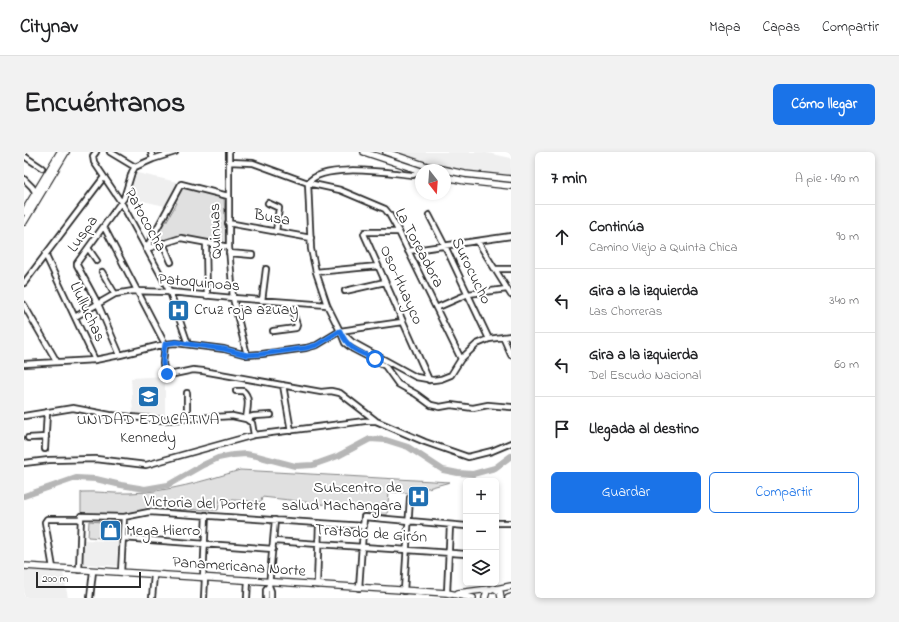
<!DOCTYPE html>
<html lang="es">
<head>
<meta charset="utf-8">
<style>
	body { margin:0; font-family:"Indie Flower",sans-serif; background:#f2f2f2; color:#202124 }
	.controls { position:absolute; right:12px; bottom:12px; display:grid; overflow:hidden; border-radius:6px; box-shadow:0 2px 6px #0003 }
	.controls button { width:36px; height:36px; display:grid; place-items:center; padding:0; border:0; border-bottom:1px solid #e0e0e0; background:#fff; color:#202124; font:20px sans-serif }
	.compass { position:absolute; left:391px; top:12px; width:36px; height:36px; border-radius:50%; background:#fff; box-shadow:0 2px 6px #0003; rotate:163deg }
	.scale { position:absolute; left:12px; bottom:10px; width:105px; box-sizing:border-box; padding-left:4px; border:2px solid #2b2b2b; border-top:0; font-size:11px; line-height:14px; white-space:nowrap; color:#2b2b2b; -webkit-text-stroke:3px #fff; paint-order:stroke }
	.stop { position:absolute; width:12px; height:12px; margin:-9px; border:3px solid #1a73e8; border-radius:50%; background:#fff }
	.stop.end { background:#1a73e8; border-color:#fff; box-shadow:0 1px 4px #0008 }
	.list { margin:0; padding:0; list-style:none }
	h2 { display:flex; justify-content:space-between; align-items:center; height:52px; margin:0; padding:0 16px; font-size:17px }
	h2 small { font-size:13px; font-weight:400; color:#757577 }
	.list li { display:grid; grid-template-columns:26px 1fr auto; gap:12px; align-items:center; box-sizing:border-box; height:64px; padding:0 16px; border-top:1px solid #e0e0e0 }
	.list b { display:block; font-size:15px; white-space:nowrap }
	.list p { margin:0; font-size:13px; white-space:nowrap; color:#757577 }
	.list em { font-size:13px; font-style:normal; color:#757577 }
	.actions { display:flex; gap:8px; padding:12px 16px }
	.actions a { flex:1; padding:9px 0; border:1px solid #1a73e8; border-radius:6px; text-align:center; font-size:14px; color:#1a73e8 }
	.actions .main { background:#1a73e8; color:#fff }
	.icon { flex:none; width:22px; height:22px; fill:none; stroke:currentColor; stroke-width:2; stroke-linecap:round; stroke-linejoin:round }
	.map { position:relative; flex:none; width:487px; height:446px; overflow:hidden; border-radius:6px }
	header { display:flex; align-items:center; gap:24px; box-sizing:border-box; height:56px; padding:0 20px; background:#fff; border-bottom:1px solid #e0e0e0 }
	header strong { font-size:19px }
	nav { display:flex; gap:22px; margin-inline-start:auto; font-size:14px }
	.intro { display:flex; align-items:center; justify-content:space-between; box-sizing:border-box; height:96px; padding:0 24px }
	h1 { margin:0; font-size:28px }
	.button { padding:10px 18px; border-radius:6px; background:#1a73e8; color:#fff; font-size:14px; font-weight:700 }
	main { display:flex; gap:24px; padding:0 24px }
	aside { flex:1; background:#fff; border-radius:6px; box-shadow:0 2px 6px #0003 }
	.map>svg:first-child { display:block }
</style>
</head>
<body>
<header>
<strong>Citynav</strong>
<nav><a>Mapa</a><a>Capas</a><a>Compartir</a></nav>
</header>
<div class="intro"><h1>Encuéntranos</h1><a class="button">Cómo llegar</a></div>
<main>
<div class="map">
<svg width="487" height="446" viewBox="0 0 487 446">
	<rect width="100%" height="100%" fill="#fff"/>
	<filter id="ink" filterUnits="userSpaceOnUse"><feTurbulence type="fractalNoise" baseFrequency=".025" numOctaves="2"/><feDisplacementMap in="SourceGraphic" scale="8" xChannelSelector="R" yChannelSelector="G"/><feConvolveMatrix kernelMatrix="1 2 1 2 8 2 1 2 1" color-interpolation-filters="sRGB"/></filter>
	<g filter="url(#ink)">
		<path fill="#efefef" d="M371,0H459L487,6V24L439,18L405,11Z
			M109,20L153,30L141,54L101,45Z
			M141,224V263H109L107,226Z
			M59,388L91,389L94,390L93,414L58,412Z
			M0,418L39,420L44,446H0Z"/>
		<path fill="#e0e0e0" stroke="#868686" d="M157,34L200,45L202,89L201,92L157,84L130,91L128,89L137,71L142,70L153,51L149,49Z
			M216,318L426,330L386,341L365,340L363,363L341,361L340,357L337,356C303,354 271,348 238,345L237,350L196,347L194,358L123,357L93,363H57V340C73,339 90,342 106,341C144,340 180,329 216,318Z
			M65,369L78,370L77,386L64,385Z"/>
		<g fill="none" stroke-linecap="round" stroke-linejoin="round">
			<path stroke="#b6b6b6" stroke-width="6" d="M0,344L52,326L72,327L97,333L121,337L144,333L179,313L194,306L209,303L222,302L233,304L271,314L289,313L314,304L346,287L362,288L384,295L419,318L434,321L449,322L471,316L487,304"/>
			<defs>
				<path id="minor" d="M72,0L69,4L70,10L97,50L146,140L164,192
					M86,0L111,15
					M127,0L129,7
					M205,0V95L209,146L223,203
					M0,4L18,16
					M205,10L229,11L284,31L316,38L361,57L365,62L375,80L437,207
					M397,20L389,23C367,21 298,10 284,31L287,97L292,120L303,153L316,179L328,190L392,225L409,228L417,227L427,223L437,207L453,192L465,187L487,184
					M0,27L8,35L12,41
					M244,51L255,56L252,80
					M405,63L421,94L465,187
					M204,71L287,86
					M80,75L141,192L139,212L142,222L145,223L169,218L179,219L297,240L307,239L316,241L351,268
					M375,80H341L340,82L405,228
					M454,90L487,143
					M139,91L147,110
					M182,91L183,144
					M64,96L73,109
					M122,97L157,32L204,44
					M122,97L157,86L205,95
					M384,99L487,84
					M205,101L228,103
					M21,102L71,208
					M472,117H487
					M78,120L91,142
					M292,120L354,114
					M0,131L80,25
					M321,139L361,130
					M238,149L242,117
					M0,153L33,210
					M412,156L444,142L483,137
					M51,165L91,142L109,139L146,140L209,146L303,153
					M249,179L272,176L273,173L266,151
					M317,181L321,191L329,197L356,211L361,214L374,232L392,242L407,253L416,255L427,253L449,256L464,253L487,255
					M479,185L487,203
					M96,203L74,152L53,113V111L100,46L108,20L111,15L129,7L151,0
					M0,212L71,208L96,203L141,192L152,191L200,197L223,203L238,202L282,196L293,193L316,179L378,170
					M259,233L267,279
					M212,239H219C227,245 223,258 222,267
					M163,241V267
					M0,264L49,256L86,263L139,268L208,264L222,267L228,271L230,283
					M225,269L226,265L230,264L247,263
					M4,286L22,285
					M21,297L23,260
					M0,311L25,308L72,307L122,313L230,283L341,269H352L401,290L444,305L468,299L487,291
					M472,371H487
					M99,386L249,397
					M250,389L442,402
					M29,416L21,370L23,367H57
					M55,418L57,364L100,365L125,360L340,374
					M97,420L100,365
					M179,426L182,363
					M293,433L295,371
					M245,434L247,439V446
					M335,436L340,365L442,374
					M380,439L386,346
					M423,441L426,373
					M66,446L69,419
					M128,446L130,423
					M180,446L181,426
					M223,446L224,428
					M242,446V437L245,434L251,368"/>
				<path id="major" d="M340,0L397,19
					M362,0L403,14L441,22L487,27
					M421,25L441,29L487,34
					M0,60L36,0
					M0,70L42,0
					M0,414L423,441L449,446
					M472,437L487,434
					M434,441L465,437
					M461,446L463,439L470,436L476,440L477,446
					M484,446L487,445"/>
			</defs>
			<use href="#minor" stroke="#2b2b2b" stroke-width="8"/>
			<use href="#major" stroke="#2b2b2b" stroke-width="8"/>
			<use href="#minor" stroke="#fff" stroke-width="4.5"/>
			<use href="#major" stroke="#fff" stroke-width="5.5"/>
		</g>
	</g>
	<g fill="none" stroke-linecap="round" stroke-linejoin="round" filter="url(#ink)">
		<path stroke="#1a73e8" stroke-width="5" d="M143,222C136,215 140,201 141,192L152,190L164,192L200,197L223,203L238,202L282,196L293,193L316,179C325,198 333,199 351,207"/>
	</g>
	<defs>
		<symbol id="hospital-square" viewBox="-11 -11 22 22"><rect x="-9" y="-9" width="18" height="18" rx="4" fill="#1f6fb2" stroke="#fff"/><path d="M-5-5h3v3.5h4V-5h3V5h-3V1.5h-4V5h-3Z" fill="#fff"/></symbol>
		<symbol id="school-square" viewBox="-11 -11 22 22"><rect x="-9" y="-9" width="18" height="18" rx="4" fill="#1f6fb2" stroke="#fff"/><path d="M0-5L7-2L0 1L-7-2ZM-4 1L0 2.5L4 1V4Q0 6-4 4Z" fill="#fff"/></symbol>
		<symbol id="shop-square" viewBox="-11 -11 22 22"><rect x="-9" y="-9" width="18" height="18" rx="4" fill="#1f6fb2" stroke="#fff"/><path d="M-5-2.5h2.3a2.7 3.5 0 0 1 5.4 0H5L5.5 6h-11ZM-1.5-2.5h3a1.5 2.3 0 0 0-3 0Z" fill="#fff"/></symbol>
	</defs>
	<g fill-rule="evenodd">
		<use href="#hospital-square" x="142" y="146" width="25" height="25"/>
		<use href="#school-square" x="112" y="232" width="25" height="25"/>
		<use href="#hospital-square" x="382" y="332" width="25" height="25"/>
		<use href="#shop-square" x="74" y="366" width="25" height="25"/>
	</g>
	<g text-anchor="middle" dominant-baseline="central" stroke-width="4" stroke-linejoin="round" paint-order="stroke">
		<g font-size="16" fill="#2b2b2b" stroke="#fff">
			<text transform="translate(248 66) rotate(10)">Busa</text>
			<text transform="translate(121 68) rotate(61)">Patococha</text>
			<text transform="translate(192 79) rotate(-92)">Quinuas</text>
			<text transform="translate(59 82) rotate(-55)">Luspa</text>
			<text transform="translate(395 96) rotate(62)">La Toreadora</text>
			<text transform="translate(447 119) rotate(64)">Surocucho</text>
			<text transform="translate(175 131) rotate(5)">Patoquinoas</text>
			<text transform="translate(377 133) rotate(66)">Oso-Huayco</text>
			<text transform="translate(63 160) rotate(65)">Llulluchas</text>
			<text transform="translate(181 352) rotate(2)">Victoria del Portete</text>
			<text transform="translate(347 382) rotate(4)">Tratado de Girón</text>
			<text transform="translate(215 415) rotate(4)">Panamericana Norte</text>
		</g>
		<g font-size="16" fill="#2b2b2b" stroke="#fff" text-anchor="start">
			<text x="170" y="158">Cruz roja azuay</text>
			<text x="124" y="268" text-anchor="middle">UNIDAD EDUCATIVA<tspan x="124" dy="18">Kennedy</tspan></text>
			<text x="378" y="336" text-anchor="end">Subcentro de<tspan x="378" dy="18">salud Machangara</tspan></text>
			<text x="102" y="379">Mega Hierro</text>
		</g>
	</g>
</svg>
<div class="controls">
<button>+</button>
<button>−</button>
<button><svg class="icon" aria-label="layers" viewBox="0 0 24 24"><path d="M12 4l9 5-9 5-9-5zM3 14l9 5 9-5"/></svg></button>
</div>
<svg class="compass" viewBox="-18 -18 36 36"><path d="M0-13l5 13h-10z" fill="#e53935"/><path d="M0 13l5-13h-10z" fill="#757577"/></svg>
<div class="scale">200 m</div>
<div class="stop" style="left:351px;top:207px"></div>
<div class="stop end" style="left:143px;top:222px"></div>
</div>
<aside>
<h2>7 min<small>A pie · 490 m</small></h2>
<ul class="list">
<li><svg class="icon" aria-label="ahead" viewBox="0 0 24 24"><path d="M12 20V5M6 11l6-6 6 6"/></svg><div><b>Continúa</b><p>Camino Viejo a Quinta Chica</p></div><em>90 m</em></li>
<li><svg class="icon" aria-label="left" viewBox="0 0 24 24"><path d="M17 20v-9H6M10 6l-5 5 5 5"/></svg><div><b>Gira a la izquierda</b><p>Las Chorreras</p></div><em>340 m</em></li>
<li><svg class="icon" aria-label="left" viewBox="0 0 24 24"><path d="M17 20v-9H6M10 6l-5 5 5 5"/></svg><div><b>Gira a la izquierda</b><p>Del Escudo Nacional</p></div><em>60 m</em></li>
<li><svg class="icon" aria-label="arrive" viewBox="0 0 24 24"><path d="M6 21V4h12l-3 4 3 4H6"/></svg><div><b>Llegada al destino</b></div></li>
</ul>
<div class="actions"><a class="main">Guardar</a><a>Compartir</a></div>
</aside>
</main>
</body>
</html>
